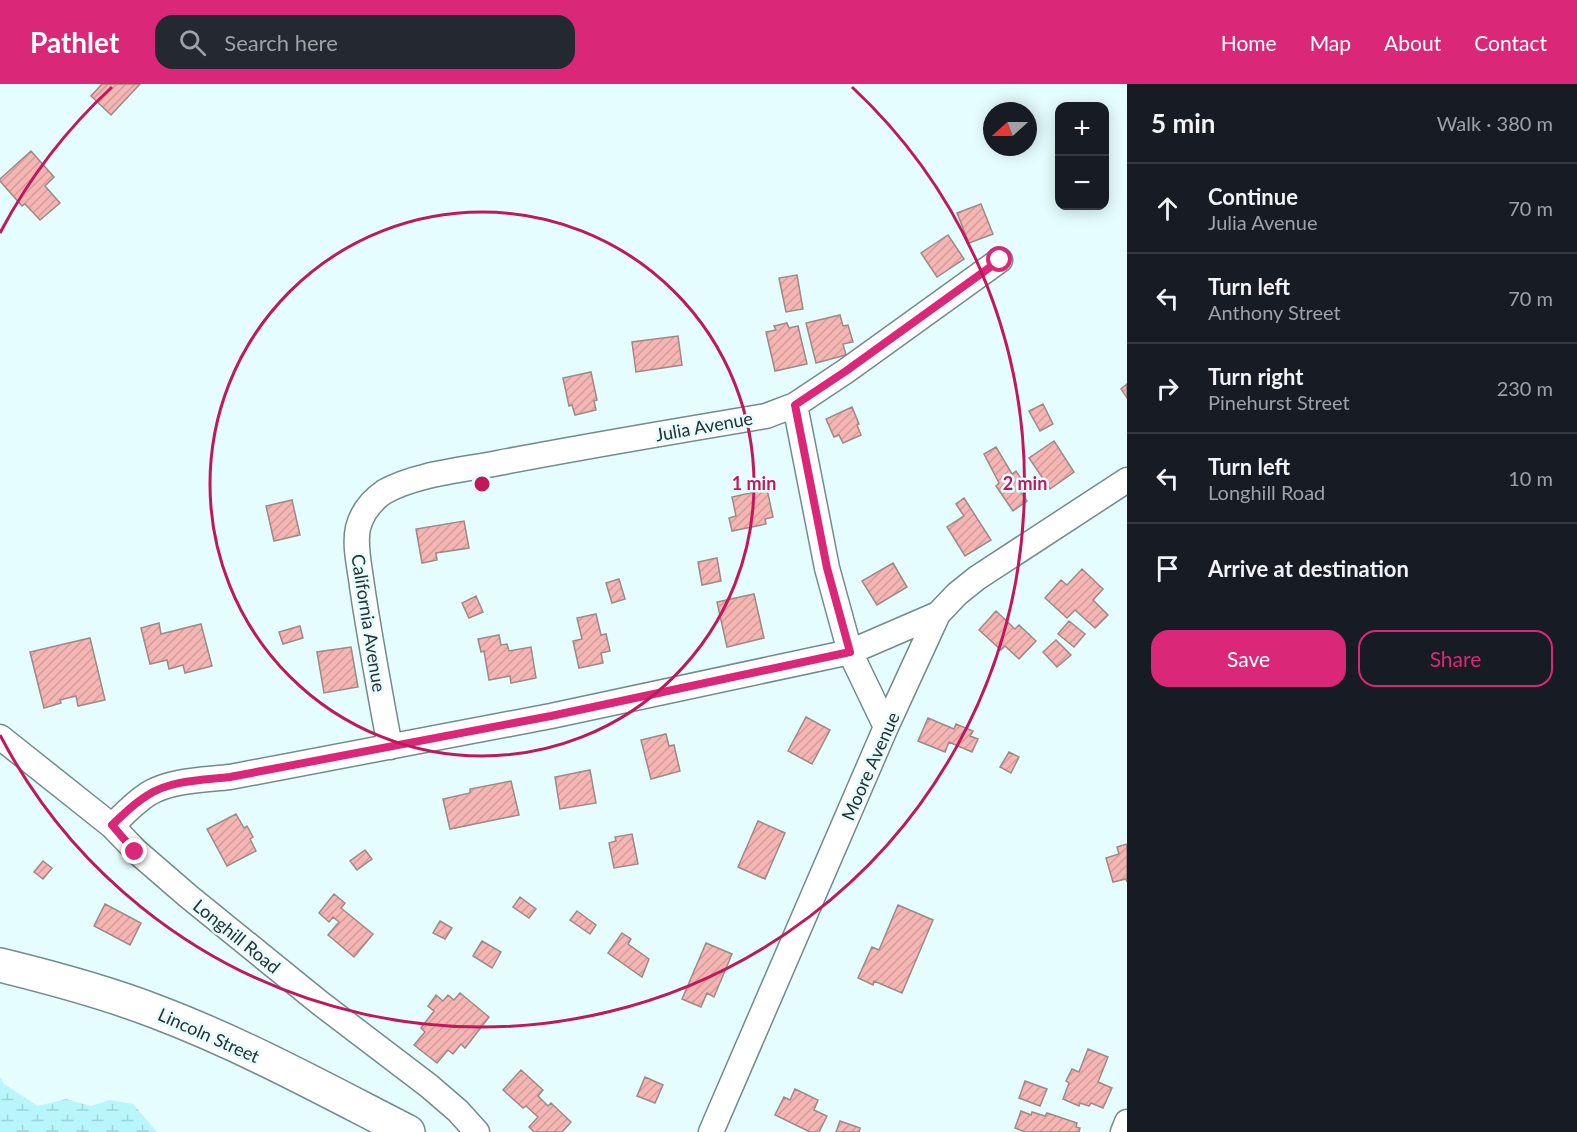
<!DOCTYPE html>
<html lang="en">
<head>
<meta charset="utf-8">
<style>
	body { margin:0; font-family:Lato,sans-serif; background:#242831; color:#f1f3f6 }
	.controls { position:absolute; right:18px; top:18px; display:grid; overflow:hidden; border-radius:12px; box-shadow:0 3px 15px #0003 }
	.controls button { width:54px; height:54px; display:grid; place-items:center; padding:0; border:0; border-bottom:2px solid #363941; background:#171b24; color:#f1f3f6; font:30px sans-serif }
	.compass { position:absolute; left:983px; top:18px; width:54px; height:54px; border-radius:50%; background:#171b24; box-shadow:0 3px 15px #0003; rotate:249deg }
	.stop { position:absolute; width:18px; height:18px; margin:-14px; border:4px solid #db2777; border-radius:50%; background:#fff }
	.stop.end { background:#db2777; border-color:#fff; box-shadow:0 2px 6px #0008 }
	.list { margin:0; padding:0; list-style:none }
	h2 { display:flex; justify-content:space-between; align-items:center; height:78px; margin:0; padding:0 24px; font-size:26px }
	h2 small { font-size:20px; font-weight:400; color:#9ea1a6 }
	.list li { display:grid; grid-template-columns:39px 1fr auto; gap:18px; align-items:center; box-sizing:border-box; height:90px; padding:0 24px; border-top:2px solid #363941 }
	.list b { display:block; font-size:22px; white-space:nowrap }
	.list p { margin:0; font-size:20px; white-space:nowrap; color:#9ea1a6 }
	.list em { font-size:20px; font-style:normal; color:#9ea1a6 }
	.actions { display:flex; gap:12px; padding:18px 24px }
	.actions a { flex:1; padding:14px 0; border:2px solid #db2777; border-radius:18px; text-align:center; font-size:21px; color:#db2777 }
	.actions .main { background:#db2777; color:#fff }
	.icon { flex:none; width:33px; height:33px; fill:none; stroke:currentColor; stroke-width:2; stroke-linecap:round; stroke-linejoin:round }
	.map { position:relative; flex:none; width:1127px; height:1048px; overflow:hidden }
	header { display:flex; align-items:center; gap:36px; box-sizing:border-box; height:84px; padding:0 30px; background:#db2777; color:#fff }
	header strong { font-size:28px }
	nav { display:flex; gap:33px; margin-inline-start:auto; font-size:21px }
	.search { width:420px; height:54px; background:#242831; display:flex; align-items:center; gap:15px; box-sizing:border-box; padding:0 21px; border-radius:18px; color:#9ea1a6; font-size:22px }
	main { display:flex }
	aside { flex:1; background:#171b24 }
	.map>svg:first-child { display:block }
</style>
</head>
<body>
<header>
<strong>Pathlet</strong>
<div class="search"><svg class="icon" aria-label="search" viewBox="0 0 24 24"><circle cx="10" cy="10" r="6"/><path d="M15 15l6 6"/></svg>Search here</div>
<nav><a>Home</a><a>Map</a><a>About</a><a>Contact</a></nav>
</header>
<main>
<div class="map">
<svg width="1127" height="1048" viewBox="0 0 1127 1048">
	<defs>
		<pattern id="wetland-marsh" width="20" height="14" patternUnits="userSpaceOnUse" patternTransform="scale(1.5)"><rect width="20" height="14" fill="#b9f6fb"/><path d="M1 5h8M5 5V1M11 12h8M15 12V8" fill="none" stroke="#9fd3d8"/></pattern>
		<pattern id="building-hatch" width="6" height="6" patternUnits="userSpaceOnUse" patternTransform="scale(1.5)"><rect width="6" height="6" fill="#f5b5b3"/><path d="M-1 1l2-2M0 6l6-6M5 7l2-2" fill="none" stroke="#d29c9a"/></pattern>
	</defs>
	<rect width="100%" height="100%" fill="#e5fdfe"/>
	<path fill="url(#wetland-marsh)" d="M0,993L4,1000L38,1022L66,1015L91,1022L110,1016L133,1020L157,1048H0Z"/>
	<path fill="url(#building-hatch)" stroke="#9d8988" stroke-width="1.5" d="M102,0H140L111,31L91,12Z
		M31,67L54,93L45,102L60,119L40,136L25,120L22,122L0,97V95Z
		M981,120L993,150L969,159L957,129Z
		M948,151L964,175L937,193L921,169Z
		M797,191L803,225L786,228L779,194Z
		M840,231L843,242L848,241L853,258L843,260L846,271L816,279L806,239Z
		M787,239L789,244L798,242L807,280L775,287L766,248L776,246L774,242Z
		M678,252L682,281L636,288L632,258Z
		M591,288L597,316L594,317L596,326L575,331L572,321L569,322L563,294Z
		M1127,300V314L1121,305Z
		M1043,320L1053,340L1040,347L1029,327Z
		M852,323L859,340L857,341L861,351L843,359L839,351L834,353L826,335Z
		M1054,357L1074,388L1050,405L1029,374Z
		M996,363L1012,390L1016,387L1024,399L1018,404L1027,417L1013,427L996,402L999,399L984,370Z
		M767,405L773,433L765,435L766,440L732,447L729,434L736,432L732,413Z
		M964,414L991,456L965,472L947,443L964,432L956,420Z
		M292,416L300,451L274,457L266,422Z
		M464,437L469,464L436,469L437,476L422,479L416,445Z
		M717,474L721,497L702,501L698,478Z
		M893,479L907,503L877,521L862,497Z
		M1082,485L1103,505L1093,516L1108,531L1095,544L1075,526L1067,534L1045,514L1061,496L1067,501Z
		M619,495L625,515L612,519L606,499Z
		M754,510L764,554L727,563L717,518Z
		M476,512L483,528L469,534L462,519Z
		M996,527L1015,545L1019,541L1036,557L1019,575L1005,562L1001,566L979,546Z
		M596,530L601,551L606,550L610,567L601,569L603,579L579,584L573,557L582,555L577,534Z
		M1069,537L1085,550L1074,563L1058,550Z
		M159,539L161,550L201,540L212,582L185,589L183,581L169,585L167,576L150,580L141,544Z
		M300,542L303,554L283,560L279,548Z
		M499,551L501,561L507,560L509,567L531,563L536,594L511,599L510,592L489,596L484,567L481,568L478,555Z
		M90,554L105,616L78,622L76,612L60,616L61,619L44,624L30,568Z
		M1056,556L1071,571L1057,583L1043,568Z
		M351,563L358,603L324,609L317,568Z
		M806,633L830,646L812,680L788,667Z
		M928,634L954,645L956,640L973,647L970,652L978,655L972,668L949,658L945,668L918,657Z
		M666,650L669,662L674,661L680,687L651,695L641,656Z
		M1009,668L1019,673L1011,689L1000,683Z
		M590,686L596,719L560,725L555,693Z
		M511,697L519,731L450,745L443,715L470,709V705Z
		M236,730L244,744L247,742L253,753L250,755L256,767L227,782L207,745Z
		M758,737L785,749L765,795L738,783Z
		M632,750L638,780L614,784L609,759L616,757L615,753Z
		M1127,760V798L1126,795L1113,798L1106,774L1119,770L1117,763Z
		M365,766L372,775L357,786L350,777Z
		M43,777L52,784L43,795L34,788Z
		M334,810L345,819L341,824L373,850L354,873L328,851L339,838L333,833L329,838L319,829Z
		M520,813L536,825L529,834L513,823Z
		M105,820L141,839L130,861L94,842Z
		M898,821L933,836L902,909L874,897L873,901L858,894L872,863L879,866Z
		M577,827L596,841L590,850L570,836Z
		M440,837L452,844L445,855L433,849Z
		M622,849L631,855L628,860L649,875L642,893L608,869Z
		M482,857L501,868L492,884L473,872Z
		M706,859L732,870L714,913L707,909L701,923L682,915Z
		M460,909L489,933L465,964L461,960L453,970L448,966L437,979L414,961L425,948L421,944L434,927L428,922L436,911L443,917L448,911L454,916Z
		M1088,965L1108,973L1098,998L1112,1004L1103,1024L1091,1019L1089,1022L1080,1019L1079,1022L1063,1015L1069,999L1066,997L1072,985L1079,988Z
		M521,986L543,1006L538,1012L548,1022L551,1019L571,1038L562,1048H534L529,1043L538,1033L526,1022L523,1024L503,1006Z
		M645,993L663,1001L655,1019L637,1012Z
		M1025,997L1047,1005L1040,1022L1019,1014Z
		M795,1005L818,1016L814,1026L827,1032L819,1048H810L775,1031L784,1013L790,1016Z
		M1021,1027L1031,1031L1032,1028L1045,1032L1047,1029L1077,1039L1076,1043L1080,1044L1079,1048H1025L1015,1044Z
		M840,1037L860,1044L859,1048H836Z"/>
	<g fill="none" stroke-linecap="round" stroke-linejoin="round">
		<defs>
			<path id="minor" d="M795,321L827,484L850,568L886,643
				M0,653L112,742L136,767L188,812L320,919L429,1002L458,1027L477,1048
				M390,663C380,609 370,556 362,502C360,484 354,462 358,444C362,428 371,417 384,408C415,390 463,386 498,379C587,362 676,347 766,332L795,321L846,287L1000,176
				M112,742C123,731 134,719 148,710C171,696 204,696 230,693L551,632L850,568L938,530
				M711,1048L886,643L938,530L957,510L977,494L1127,396
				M1123,1048L1127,1038"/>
			<path id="secondary" d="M0,881C53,894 106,908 157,928C244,961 326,1006 408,1048"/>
		</defs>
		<use href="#minor" stroke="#748a8b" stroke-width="27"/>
		<use href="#secondary" stroke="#748a8b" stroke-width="36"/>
		<use href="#minor" stroke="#fff" stroke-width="24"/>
		<use href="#secondary" stroke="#fff" stroke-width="33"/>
	</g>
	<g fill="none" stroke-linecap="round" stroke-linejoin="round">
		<path stroke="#db2777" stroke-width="8" d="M135,768L112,741C123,731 134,719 148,711C171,696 204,696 230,693L551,632L850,568L827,484L795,321L846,287L1000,176"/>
	</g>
	<g fill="none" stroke="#c2185b" stroke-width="3">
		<circle cx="482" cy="400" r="272"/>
		<path d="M0 149A543 543 0 0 1 112 3M852 3A543 543 0 1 1 0 651"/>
	</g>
	<g text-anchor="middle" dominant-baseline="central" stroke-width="5" stroke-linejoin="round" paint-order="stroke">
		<g font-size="18" fill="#273031" stroke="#e5fdfe">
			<text transform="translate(704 342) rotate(-10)">Julia Avenue</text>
			<text transform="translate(369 539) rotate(81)">California Avenue</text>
			<text transform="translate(870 682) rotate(-66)">Moore Avenue</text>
			<text transform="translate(237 852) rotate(39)">Longhill Road</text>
			<text transform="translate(209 951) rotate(24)">Lincoln Street</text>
		</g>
	</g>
	<circle cx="482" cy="400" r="9" fill="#c2185b" stroke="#e5fdfe" stroke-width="3"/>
	<g font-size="18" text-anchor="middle" font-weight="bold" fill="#c2185b" stroke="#e5fdfe" stroke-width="5" stroke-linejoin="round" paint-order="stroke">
		<text x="754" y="406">1 min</text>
		<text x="1025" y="406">2 min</text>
	</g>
</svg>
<div class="controls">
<button>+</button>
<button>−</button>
</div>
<svg class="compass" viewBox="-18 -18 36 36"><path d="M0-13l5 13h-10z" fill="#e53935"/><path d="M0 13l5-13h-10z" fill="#9ea1a6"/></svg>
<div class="stop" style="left:1000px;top:176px"></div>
<div class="stop end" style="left:135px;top:768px"></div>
</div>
<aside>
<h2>5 min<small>Walk · 380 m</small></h2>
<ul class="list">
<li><svg class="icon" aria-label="ahead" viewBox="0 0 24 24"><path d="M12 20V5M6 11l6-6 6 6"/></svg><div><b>Continue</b><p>Julia Avenue</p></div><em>70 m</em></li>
<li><svg class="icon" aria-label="left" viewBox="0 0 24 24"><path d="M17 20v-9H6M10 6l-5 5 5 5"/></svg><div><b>Turn left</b><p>Anthony Street</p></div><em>70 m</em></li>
<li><svg class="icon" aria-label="right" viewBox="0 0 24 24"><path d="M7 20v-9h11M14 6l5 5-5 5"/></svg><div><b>Turn right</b><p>Pinehurst Street</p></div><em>230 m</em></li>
<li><svg class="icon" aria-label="left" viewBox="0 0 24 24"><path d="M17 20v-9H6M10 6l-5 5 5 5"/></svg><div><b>Turn left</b><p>Longhill Road</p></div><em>10 m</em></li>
<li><svg class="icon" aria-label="arrive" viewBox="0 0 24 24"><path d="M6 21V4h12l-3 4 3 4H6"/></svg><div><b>Arrive at destination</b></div></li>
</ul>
<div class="actions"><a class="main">Save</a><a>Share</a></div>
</aside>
</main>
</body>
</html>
